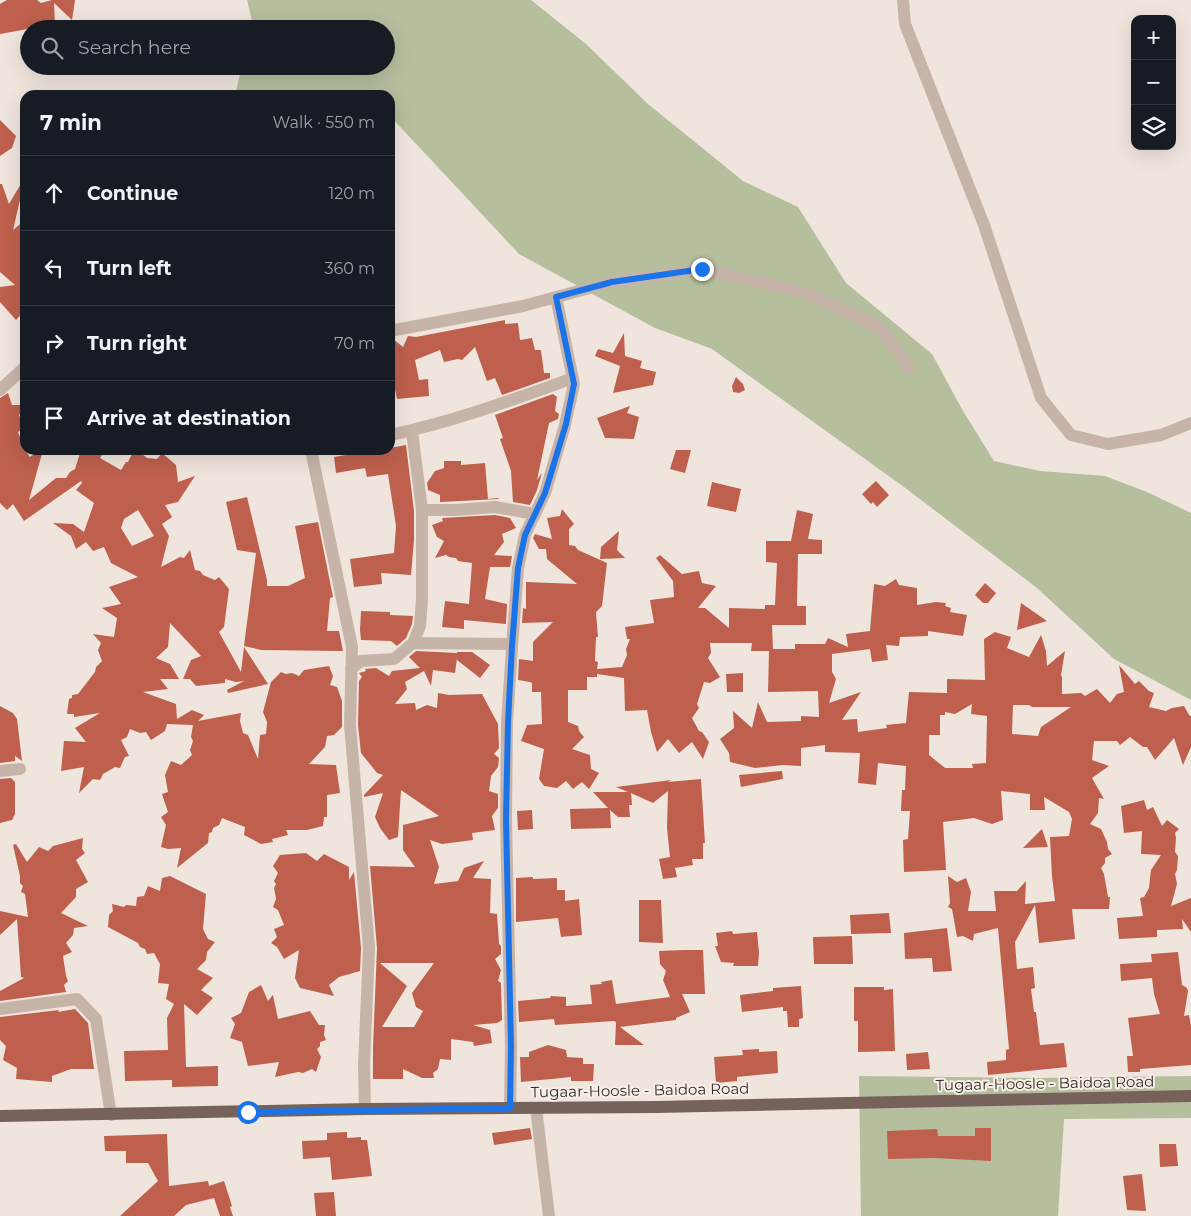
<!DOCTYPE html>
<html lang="en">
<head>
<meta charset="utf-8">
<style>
	body { margin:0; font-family:Montserrat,sans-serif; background:#242831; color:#f1f3f6 }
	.controls { position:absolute; right:15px; top:15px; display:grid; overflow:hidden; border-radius:10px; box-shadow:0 5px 20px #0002 }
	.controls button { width:45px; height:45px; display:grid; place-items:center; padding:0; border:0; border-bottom:1px solid #363941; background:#171b24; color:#f1f3f6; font:25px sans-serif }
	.stop { position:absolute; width:15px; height:15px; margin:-11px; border:4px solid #1a73e8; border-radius:50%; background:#fff }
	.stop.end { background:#1a73e8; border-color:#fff; box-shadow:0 1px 5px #0008 }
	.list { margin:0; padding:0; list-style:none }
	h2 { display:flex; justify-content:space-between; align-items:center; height:65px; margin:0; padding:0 20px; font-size:21px }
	h2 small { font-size:16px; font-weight:400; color:#9ea1a6 }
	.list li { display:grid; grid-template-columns:32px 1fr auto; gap:15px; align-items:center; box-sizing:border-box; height:75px; padding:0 20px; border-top:1px solid #363941 }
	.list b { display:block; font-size:19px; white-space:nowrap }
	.list em { font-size:16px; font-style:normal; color:#9ea1a6 }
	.icon { flex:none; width:28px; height:28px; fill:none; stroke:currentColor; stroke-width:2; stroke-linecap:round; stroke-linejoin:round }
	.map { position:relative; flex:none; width:1191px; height:1216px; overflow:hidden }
	.search { position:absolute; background:#171b24; box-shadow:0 5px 20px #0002; left:20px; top:20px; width:375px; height:55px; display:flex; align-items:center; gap:12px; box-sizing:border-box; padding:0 18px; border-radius:28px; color:#9ea1a6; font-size:19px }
	.panel { position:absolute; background:#171b24; box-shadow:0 5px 20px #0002; left:20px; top:90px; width:375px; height:365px; border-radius:15px }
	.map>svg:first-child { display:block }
</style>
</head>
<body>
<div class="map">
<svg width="1191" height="1216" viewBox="0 0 1191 1216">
	<rect width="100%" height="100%" fill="#f0e5dc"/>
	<path fill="#b5be9d" d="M247,0H531L586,44L648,104L743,181L798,207L846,283L932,354L963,411L994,461L1040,471L1105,476L1147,492L1191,513V700L1114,659L1037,588L904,487L712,349L655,328L519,254L390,116V95H371L366,90L304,95H235L242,66H386V29H250L252,21Z
		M859,1076L1034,1078L1191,1076V1118L1064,1119L1058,1216H861Z"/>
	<path fill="#be604d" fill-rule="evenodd" d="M7,0H37L41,3L52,0H75L72,20L54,3L55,24L0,34V4Z
		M0,120L16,136L12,148L0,156Z
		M22,182L24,183L13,230L25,220V310L16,320L0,302V287L15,285L0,272V184H2L9,204Z
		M505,320V324L518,323L520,340L532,338L535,350H541L544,373H550V378L502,395L495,378L487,381L475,347L462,360L458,359L444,362L440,350L415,360L419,380L428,379L429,396L397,399L394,385L390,382L392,376L390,369V339H393L403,347L408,336L416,337Z
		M624,333L625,356L642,361L640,368L656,372L653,385L613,393L620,366L595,356L598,349L613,353Z
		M736,377L743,384L745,390L739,393L733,392L732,386Z
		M8,393L12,405H23L19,416L25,420V427L18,432L25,450L30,457L40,450H43L29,500L56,478H66L70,472L75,469L81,450H105L100,458L121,470L126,462H128L134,450H137L147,458L157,459L162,453L176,465L178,482L195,476L178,502L165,505L172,517L162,524L169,536L161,567L180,557L184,558L190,550L195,570L200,571L203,575L215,580L219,577L229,589L224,627L219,632L241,672L244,647L268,684L228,693L227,690L244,681L236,682L225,679V683L196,686L190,679H183L191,660L201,656L170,623L168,647L156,658L170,664L179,679H160L168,689L143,692L176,704L177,719L192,710L204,715L198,721L241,713L240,721L243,733L248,735L258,759L260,735L266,734L267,722L263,712L271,682L281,672L286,674L292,673L299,676L304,670L329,666L333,676L330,685L337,687L342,701V727L334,735L327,736L325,747L309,764L336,765L340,793L327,795V817H324L323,826L307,830H286L288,835L272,839L273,842L261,844L244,835L245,827L222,818L219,825L213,828L212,832L209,833L208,843L177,868L181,848L168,849L161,847L166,825L161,817L168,812L162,794L168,792L165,775L171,761L181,765L192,755L190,750L193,741L191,737L193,725L167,724L165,731L151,740L146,732L140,733L130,729L127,737L121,740L129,756L125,757L120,768L115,767L103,774L100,780L93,779L79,793L84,767L61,771L64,741L86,742L75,728L100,713L74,717V714H67L69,699L72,698V695L78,694L95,672L96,667L102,661L98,650L101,643L93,634L114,637L117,618L102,608L121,604L109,587L138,577L111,563L104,547L93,551L86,542L76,549L71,536L53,523L73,524L84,532L94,503L76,490L82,483L81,481L24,521L13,504L7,510L0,503V398ZM138,510L154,536L132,546L121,528L124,519Z
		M553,394L557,397L555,411L559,414L558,419L549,423L537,480L542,473L537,490L530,505L513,502L511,471L500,439L503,438L495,415Z
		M630,406L627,413L639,417L634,439L605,438L597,418Z
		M406,445L414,511V540L411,575L381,573L382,584L354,587L350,559L394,553L396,526L388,474L367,477L365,468L336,473L334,457L375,450H390V448Z
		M676,450H691L685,473L670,469Z
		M444,461H461V465L485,463L488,499L498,498L499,499L440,502V495L428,490L427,483L435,471L444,468Z
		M876,481L889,495L877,507L873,502L871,504L862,494Z
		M712,482L741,489L736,512L707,506Z
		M247,497L267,580V586H288L305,578L295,526L318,522L333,597L330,598L327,631H339L343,651L261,650L244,646L256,553L237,550L226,502Z
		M562,509L574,524L569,529V545L575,546L578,550L607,563L602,606L596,612L598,637H596L595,661L598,662L597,669L622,667L627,655L626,649L630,639H627L625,627L654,623L650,600L674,597L673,581L656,558L660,555L682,574L699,571L702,583L716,586L698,608H705L729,628V608L765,609V605H775L777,563L766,562V541H791L797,510L813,514L808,539L822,540V554H798L797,606H806V625H772L773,649H795V644H825L828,638L848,647L846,634L870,631L874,584L885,586L896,579L899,585L917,588V605L936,602L946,603L945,606L951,608L950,612L967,615L963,636L928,631V636L900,637L899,646L886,645L888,660L872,662L870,649L832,654V672L836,679L829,703L861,692L842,720L857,719L858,732L887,728L886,725L906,723L909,692L947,693V679L985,680L984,639L995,632L1011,637L1007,648L1029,657L1041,635L1046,651L1047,666L1065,651L1061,675L1062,677V694L1081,693L1085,696L1097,689L1110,703L1117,694L1124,692L1119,665L1135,684L1139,681L1149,691L1154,693L1149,707L1166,711L1172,708L1184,706L1189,715L1191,716V747L1183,765L1174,738L1155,760L1147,747H1143L1130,737L1120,745L1117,741H1094L1092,760L1109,766L1092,778L1104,799L1099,798L1098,813L1090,824L1101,829L1107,842L1108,849L1112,854L1105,858V863L1101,868L1104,874L1108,897H1110L1109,909H1072L1075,939L1039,943L1035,905L1015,942L1017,969L1033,967L1035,988L1031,989L1034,1012H1036L1040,1045L1064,1043L1067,1067L988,1075L987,1062L1006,1060V1050L1009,1049L998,928L974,934L973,941L963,936L957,937L952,909L948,907L950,903L948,876L957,882L966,878L971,892L968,911H996L994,891H1017L1026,881L1025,904L1055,901L1052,876L1050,837L1069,836L1072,819L1069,812L1044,797L1045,810H1030V794L1001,791L1003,820L992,824L974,818L943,822L946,870L904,872L903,840L908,839L910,811H901L902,790H905L906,766L878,763L876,785L858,783L860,753L825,752V745L801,748V766L783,765L755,768L730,762L729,753L720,739L734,728L733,711L752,728L758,702L767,722L801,721V716L819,717L818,691L768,692L769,651H751L752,643H710L711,653L708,658L720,677L710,683L704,682L697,704L699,708L692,718L699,731L702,732L709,742L703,759L692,742L679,753L668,739L657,752L651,732L647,710L625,711L624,678L597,674V677H587V690H568V722L578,726L579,731L584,737L572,749L590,755L591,769L599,773L589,789L582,782L573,789L566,781L557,788L544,786L539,779L544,749L521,741L527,725L542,724L541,692H532V683L530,682L518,680L519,659L533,661V642L553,622L522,623L523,608L526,609V582L577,584L547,559L546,549H539L533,538L535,534L552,539L547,518L560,516ZM972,704L971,714L987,716L986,763L972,764L973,768H945L929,755V735H940V715H945V712L955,714ZM1013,705H1029L1032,707H1071L1041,727L1038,736L1012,734Z
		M495,515L510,518L516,528L502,534L504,542L494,555L512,556L510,567H490L485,599L507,604L506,624L464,620V629L442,627L445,601L469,604L472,563L458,561L456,558L449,557L446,555L435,558L444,541L437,537L432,525L443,521L442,518Z
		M619,531L617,550L625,558L600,559L601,547Z
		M985,583L996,593L988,603H983L975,595Z
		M1021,603L1047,621L1017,630Z
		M361,611L390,612V615L413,616L412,624L406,638L397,646L391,641L361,640L360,630Z
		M416,651L457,653V652H472L490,665L480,678L457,660V658L455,673L433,670L431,686L424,671L405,682L407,689L395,704L415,703L416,710L427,705L437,708L438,693L449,695L482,694L498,724L499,748L494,754L499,758L498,767L491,776L489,791L498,794V808L492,816L495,830L472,833L473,840L442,844L430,840L439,867L434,884L458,881L464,868L484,861L473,878L491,879L490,913L497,914L499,944L501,946V954L495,959L501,970L498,981L501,983L502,1020L497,1023L473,1025L490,1030L492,1043L474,1046L473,1042L451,1039V1060L440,1059L438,1069L433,1073L434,1078H422L403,1069V1079H373V1048L377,948L370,866L415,867L403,850V825L439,816L401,790L398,837L389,840L380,828L375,817L383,793L364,797V795L383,775L377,773L361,753L358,725L359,681L362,677L359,673L366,671L365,669L376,668L389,676L392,671L420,668L409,657ZM380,963H434L412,993L416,1007L423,1011L414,1027H382L407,986Z
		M743,673V692H727L726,674Z
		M0,706L13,713L17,719L22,761L15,756V761L0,763Z
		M782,771L783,779L741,787L739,775Z
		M11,778L15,782V814L12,820L0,823V779Z
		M701,779L705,843H703V859H692L693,865L675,868L677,877L663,879L659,859L670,857L667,828L668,791L653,803L631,793L632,805H629L630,817H618L610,810L611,828L571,829L570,809L608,808L593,792H628L616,787L671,780L668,782Z
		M1144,800L1147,810L1153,807L1162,826L1167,820L1179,829L1175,833L1176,838L1175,852L1178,856L1177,870L1175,874L1177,884L1171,906L1191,898V932L1182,919L1183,929L1157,930V937L1119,939L1117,918L1143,916L1140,898L1144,897L1149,888L1151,870L1161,855L1141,854L1142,831L1124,833L1121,806Z
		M532,810L533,829L518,830L517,811Z
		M1042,829L1048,847L1023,848Z
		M83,838L82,849L85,853L76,860L88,882L76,889V897L61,913L88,926L74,928L73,935L66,943L72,952L63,956L66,976L68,981L64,985L66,992L0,1001V991L24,978L21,977L17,919L0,935V911L28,917L25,894L21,892L23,886L20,883V876L13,845L16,844L27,862L39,847L48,851L53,846Z
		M306,853L317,861L324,854L349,867V880L354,872L361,948L360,971L339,977L329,985L334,996L300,988L295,978L299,950L284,959L277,947L271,943L277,937L274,929L284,925L278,910L273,907L276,899L274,888L276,884L274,881L278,873L273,866L280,855Z
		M170,876L206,894L203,929L208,939L215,942L207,952L206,960L197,969L213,978L201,990L213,998L197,1015L184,1004L186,1067L218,1066V1086L172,1087V1080L125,1081L124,1051L168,1050L167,1018L174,1004L166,999L169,984L158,983L160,964L154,953L147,954L145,949L140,947L138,943L108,927L109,915L113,911L112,904L124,907L126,905L136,906L137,897L144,896L148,886L160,891L162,878Z
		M533,877V879L557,878V890H565V901L579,899L582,935L561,937L558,918L516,922V878Z
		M639,900H661L663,943L639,942Z
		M889,913L891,933L851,934L850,915Z
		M947,928L952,971L933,972L932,958L905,959L904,933Z
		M732,931L733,934L757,932L759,953L758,966H733L734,963L721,962L715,946H718L716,933Z
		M852,936L853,964H814L813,937Z
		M685,950H703L705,994H682L690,1012L676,1018V1020L620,1027L644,1045H615L616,1022L614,1021L555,1025L554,1019L519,1022L518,1001L550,998L551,996L566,997V1006L592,1004L590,985L602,984L601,982L612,980L616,1004L670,997L663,980L666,971L660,964L659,951Z
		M1178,952L1182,985L1187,988L1188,991L1184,1016L1189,1015L1191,1026V1065L1140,1069V1072H1128L1127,1056H1133L1128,1018L1160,1014L1154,994L1152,978L1121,981L1120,964L1152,962L1151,954Z
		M261,985L268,1001L273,995L278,1019L310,1011L319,1025H325L324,1035L326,1040L320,1042V1046L317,1049L321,1057L316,1072L312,1069L303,1073L298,1072L275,1077L279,1062L248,1066L242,1042L230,1038L235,1024L231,1018L241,1013L249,992Z
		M801,986L803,1018L799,1019V1027H788L787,1011H783V1007L742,1012L740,995L773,991V988Z
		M854,987H884V990L893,989L895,1051L858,1052V1021H854Z
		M75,1009L88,1023L94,1069H71L52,1076V1082L16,1079L17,1068L3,1060L6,1046L0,1040V1017L59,1010L58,1012Z
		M548,1045L566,1050L567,1057L583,1058V1064H594L593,1081H571V1077L521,1082L520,1057H529V1052Z
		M759,1049V1052L777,1051L778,1073L737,1077V1081L716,1083L714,1057L743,1055L742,1050Z
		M928,1052L930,1069L907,1070L906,1054Z
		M530,1128L532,1139L494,1145L492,1133Z
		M975,1128H991V1161L934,1158L888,1159L887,1131L937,1129L938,1136H975Z
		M347,1132V1138L361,1137V1140H367L372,1176L332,1180L330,1157L303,1159L302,1141L327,1140V1133Z
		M167,1134L169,1186L208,1181L209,1186L224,1181L232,1206L230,1207L233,1216H220L214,1198L186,1205L174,1216H120L158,1181L148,1163H126V1151H105L104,1136Z
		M1159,1144H1176L1178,1166L1160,1167Z
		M1142,1174L1146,1211L1127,1210L1123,1176Z
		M334,1192L336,1216H316L314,1193Z"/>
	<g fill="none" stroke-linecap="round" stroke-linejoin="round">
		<path stroke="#c7b4a9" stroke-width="12" d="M903,0L905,24L984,225L1041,398L1071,435L1108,444L1161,435L1191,423
			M390,331L523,306L612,282L702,269L806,293L881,328L909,368
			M0,390L25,367
			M390,435C453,422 512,400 573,378
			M311,450L352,647L350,725L369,948L364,1065L365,1109
			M422,510H456L495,507L535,514
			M413,643L512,644
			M351,669L361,661L394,659L413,643L420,626L422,599V510L412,431
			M0,771L20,769
			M0,1009L77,999L96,1019L111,1115
			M510,1108L511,1047L506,819L507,722L512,647L518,568L525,535L545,493L565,425L574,384L556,297
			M536,1108L549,1216"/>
		<path stroke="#76625a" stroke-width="12" d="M0,1116L365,1109L657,1107L1191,1096"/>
	</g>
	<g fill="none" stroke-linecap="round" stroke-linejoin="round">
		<path stroke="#1a73e8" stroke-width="6" d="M248,1112L510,1108L511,1047L506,819L508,722L512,646L518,568L525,535L545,493L566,424L574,384L556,297L612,282L702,269"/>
	</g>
	<g text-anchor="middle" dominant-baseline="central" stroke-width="4" stroke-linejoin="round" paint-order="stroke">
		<g font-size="15" fill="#352b28" stroke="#f8f0e8">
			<text transform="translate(1045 1083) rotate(-1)">Tugaar-Hoosle - Baidoa Road</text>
			<text transform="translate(640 1090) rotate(-1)">Tugaar-Hoosle - Baidoa Road</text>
		</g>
	</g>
</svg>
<div class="controls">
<button>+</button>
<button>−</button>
<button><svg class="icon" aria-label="layers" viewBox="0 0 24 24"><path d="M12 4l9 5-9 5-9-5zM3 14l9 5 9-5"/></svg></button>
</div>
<div class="stop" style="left:248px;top:1112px"></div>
<div class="stop end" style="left:702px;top:269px"></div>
<div class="search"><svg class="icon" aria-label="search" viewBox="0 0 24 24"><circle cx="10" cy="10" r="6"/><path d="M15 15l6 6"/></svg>Search here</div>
<section class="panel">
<h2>7 min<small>Walk · 550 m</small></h2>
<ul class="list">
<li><svg class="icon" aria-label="ahead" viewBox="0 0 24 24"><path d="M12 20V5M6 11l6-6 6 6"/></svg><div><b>Continue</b></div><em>120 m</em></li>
<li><svg class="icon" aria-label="left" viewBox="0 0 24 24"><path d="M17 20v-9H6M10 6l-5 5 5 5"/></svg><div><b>Turn left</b></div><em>360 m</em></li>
<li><svg class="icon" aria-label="right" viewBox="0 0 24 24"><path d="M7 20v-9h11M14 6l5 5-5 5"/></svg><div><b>Turn right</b></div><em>70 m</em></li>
<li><svg class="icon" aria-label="arrive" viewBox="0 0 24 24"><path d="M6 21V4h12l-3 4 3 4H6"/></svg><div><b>Arrive at destination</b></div></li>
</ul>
</section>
</div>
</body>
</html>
